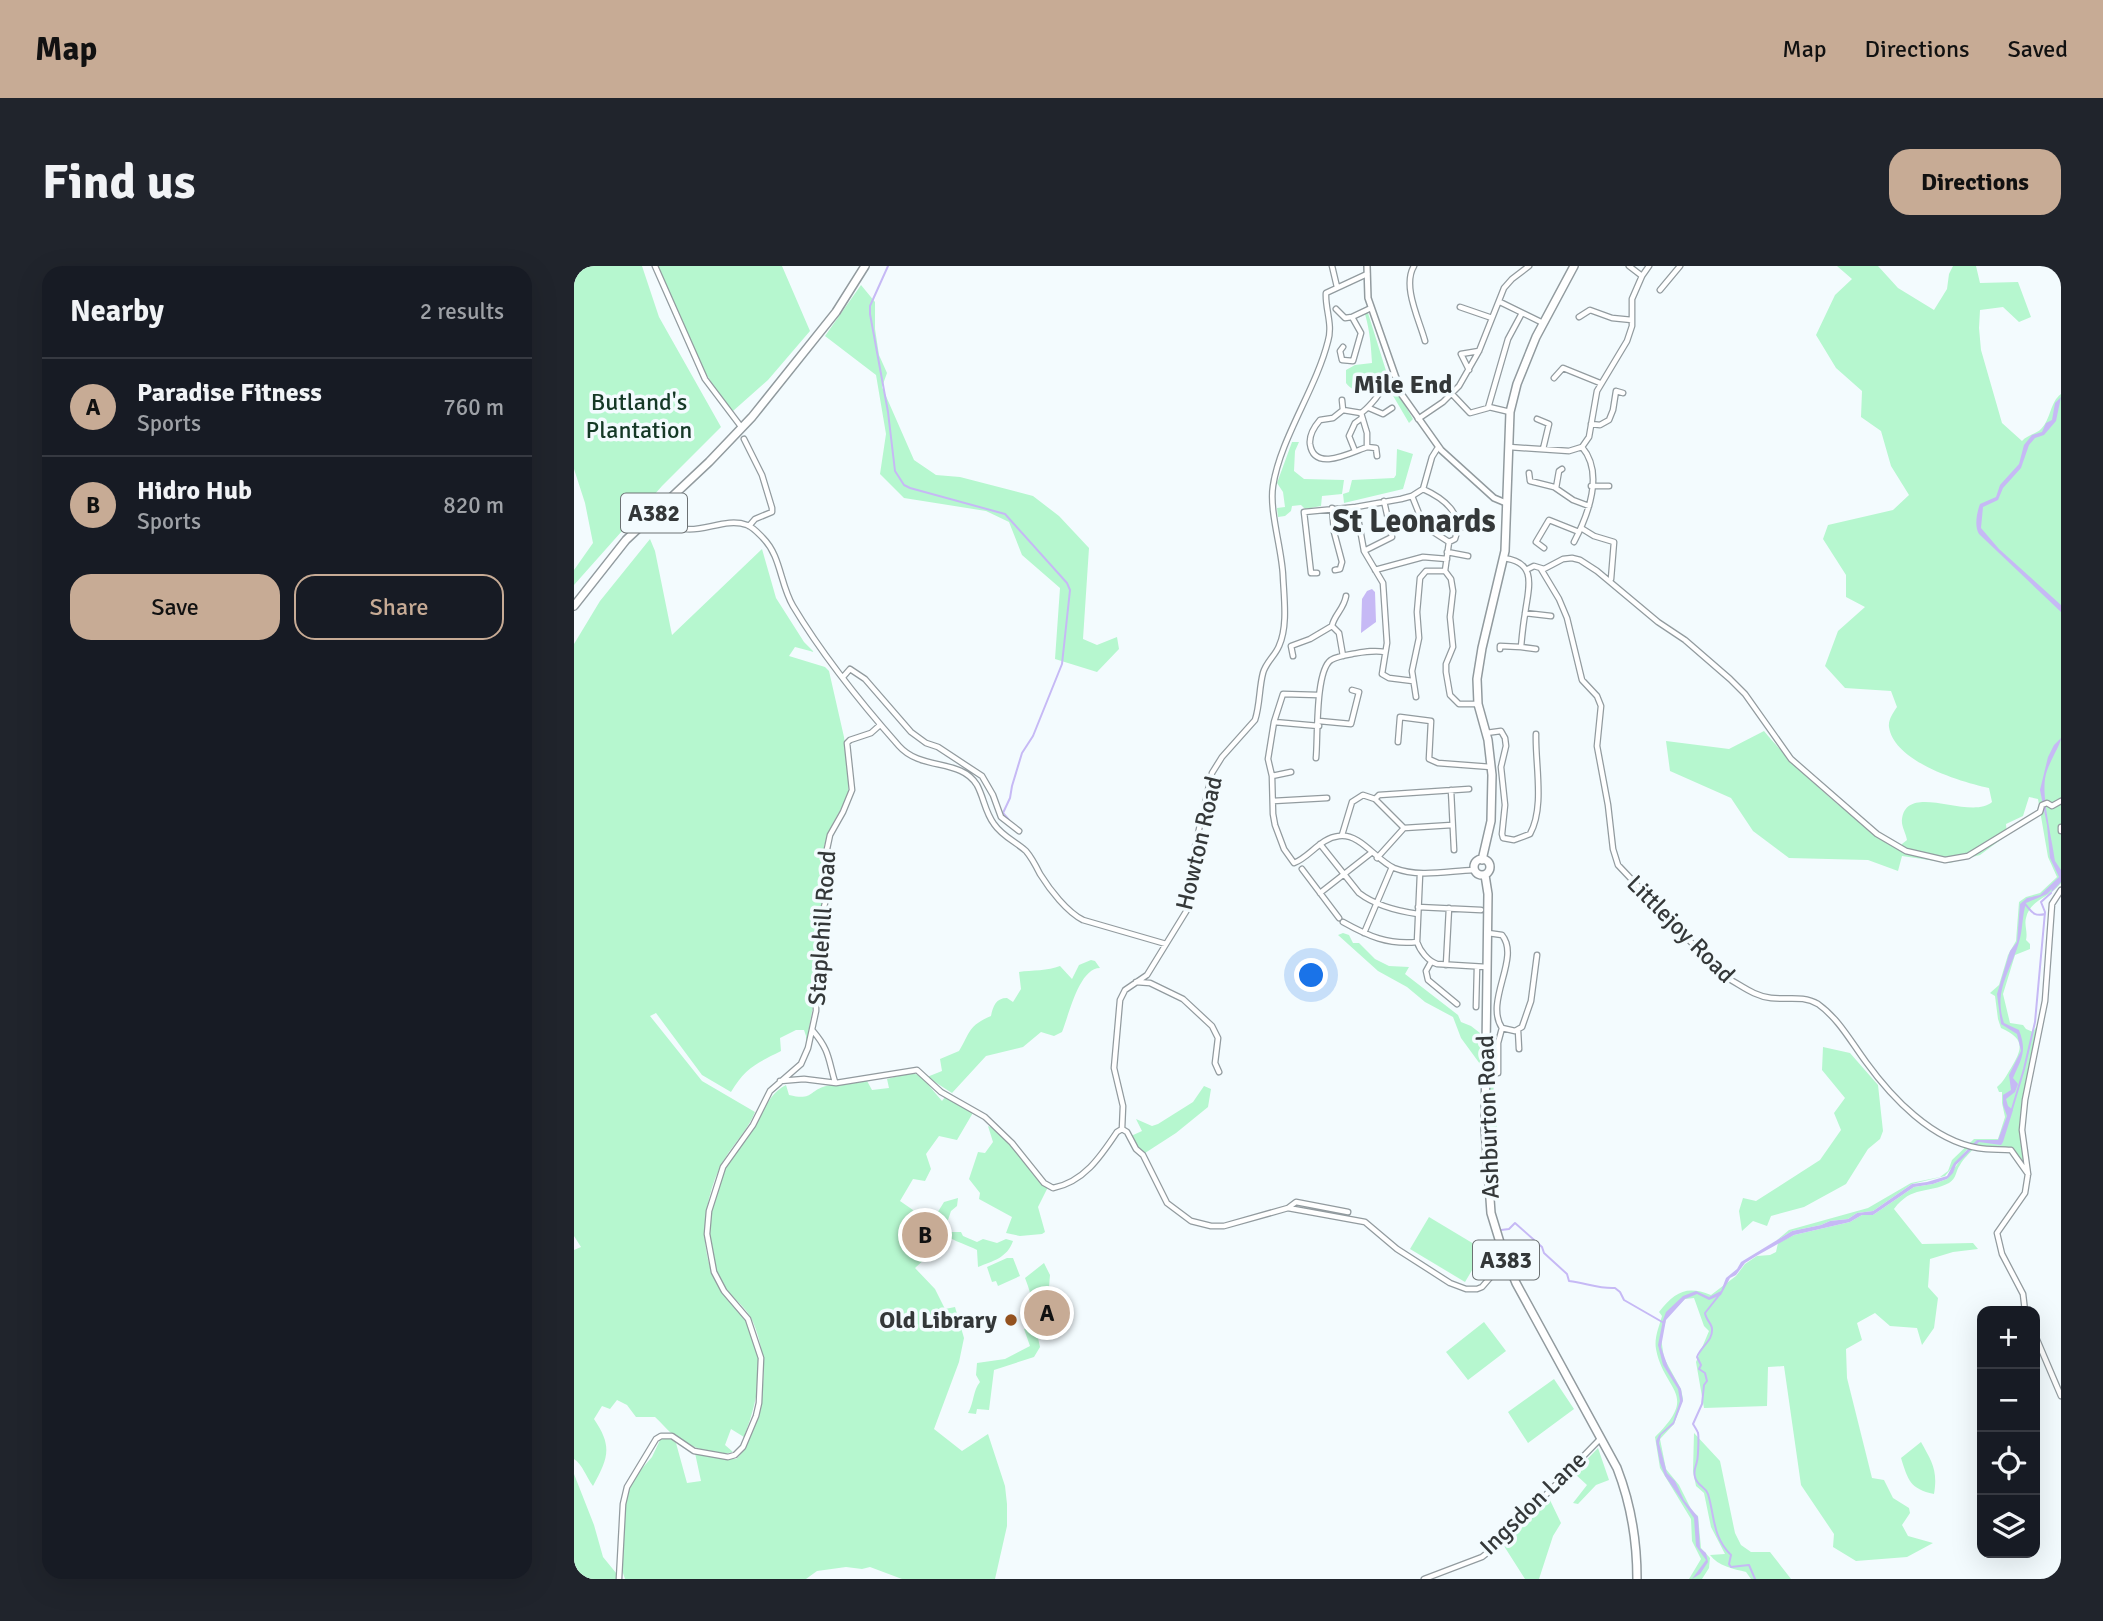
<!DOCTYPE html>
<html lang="en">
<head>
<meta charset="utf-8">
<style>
	body { margin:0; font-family:Signika,sans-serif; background:#20242c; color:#f1f3f6 }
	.controls { position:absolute; right:21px; bottom:21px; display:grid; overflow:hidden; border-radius:14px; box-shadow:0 7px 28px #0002 }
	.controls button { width:63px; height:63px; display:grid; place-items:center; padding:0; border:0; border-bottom:2px solid #363941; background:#171b24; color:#f1f3f6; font:35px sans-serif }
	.you { position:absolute; left:738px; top:710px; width:24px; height:24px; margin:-18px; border:5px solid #fff; border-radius:50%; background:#1a73e8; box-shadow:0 0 0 10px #1a73e833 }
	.badge { display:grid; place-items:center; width:46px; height:46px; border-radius:50%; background:#c7ab95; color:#111; font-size:23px; font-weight:700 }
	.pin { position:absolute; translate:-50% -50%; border:4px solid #fff; box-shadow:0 2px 7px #0006 }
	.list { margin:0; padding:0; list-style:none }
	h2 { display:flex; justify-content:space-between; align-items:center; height:91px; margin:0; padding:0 28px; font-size:30px }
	h2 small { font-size:23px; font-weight:400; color:#9ea1a6 }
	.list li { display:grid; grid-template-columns:46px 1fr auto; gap:21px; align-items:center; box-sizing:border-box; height:98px; padding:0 28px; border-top:2px solid #363941 }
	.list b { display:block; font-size:26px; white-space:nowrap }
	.list p { margin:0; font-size:23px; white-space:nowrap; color:#9ea1a6 }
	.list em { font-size:23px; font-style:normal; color:#9ea1a6 }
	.actions { display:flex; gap:14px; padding:21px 28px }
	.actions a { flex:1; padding:16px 0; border:2px solid #c7ab95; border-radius:21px; text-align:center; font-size:24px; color:#c7ab95 }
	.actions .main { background:#c7ab95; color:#111 }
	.icon { flex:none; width:38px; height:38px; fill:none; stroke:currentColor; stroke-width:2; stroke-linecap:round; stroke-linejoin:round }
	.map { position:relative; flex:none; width:1487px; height:1313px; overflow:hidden; border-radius:21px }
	header { display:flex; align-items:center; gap:42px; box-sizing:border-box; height:98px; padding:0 35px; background:#c7ab95; color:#111 }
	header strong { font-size:33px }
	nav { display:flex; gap:38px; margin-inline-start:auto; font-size:24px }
	.intro { display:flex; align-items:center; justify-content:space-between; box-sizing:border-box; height:168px; padding:0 42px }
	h1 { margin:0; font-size:49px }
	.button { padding:18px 32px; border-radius:21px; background:#c7ab95; color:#111; font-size:24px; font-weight:700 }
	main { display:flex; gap:42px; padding:0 42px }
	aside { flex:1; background:#171b24; border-radius:21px; box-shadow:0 7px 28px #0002 }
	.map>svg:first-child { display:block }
</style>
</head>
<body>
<header>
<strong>Map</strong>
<nav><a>Map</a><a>Directions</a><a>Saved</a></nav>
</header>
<div class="intro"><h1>Find us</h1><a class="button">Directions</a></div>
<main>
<aside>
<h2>Nearby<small>2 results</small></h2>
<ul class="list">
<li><span class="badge">A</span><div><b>Paradise Fitness</b><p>Sports</p></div><em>760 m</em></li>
<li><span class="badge">B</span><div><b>Hidro Hub</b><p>Sports</p></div><em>820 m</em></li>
</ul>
<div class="actions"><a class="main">Save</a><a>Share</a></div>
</aside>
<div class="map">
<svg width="1487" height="1313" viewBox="0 0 1487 1313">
	<rect width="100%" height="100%" fill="#f3fbfe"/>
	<path fill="#b6f7cf" d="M0,0H68L85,51L147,161L88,220L0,319V304L19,277L11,237L0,203Z
		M84,0H208L236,65L194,114L159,145L144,127L124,95Z
		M1263,0H1304L1324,22L1360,44L1373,23L1375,8L1379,0H1402L1406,17L1444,16L1457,51L1445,56L1429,41L1406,44L1405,62L1407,84L1428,157L1448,175C1453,169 1462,168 1467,163C1477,153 1476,136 1487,128V617C1476,632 1456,633 1452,652C1450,659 1454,666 1452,674L1456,678V683L1441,689L1429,728L1436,757L1449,759L1452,763L1459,766L1466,755L1447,864L1450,905L1437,883L1400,882C1396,887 1389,893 1386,899C1381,906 1383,912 1375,917C1354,928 1338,919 1320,943L1348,978L1399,977L1404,983L1379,986L1356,993L1354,1021L1364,1032L1360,1062L1348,1079L1343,1062L1316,1060L1301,1047L1283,1057L1288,1074L1272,1083L1273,1112L1298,1212L1310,1214L1319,1232L1335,1242L1336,1247L1328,1259L1334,1270L1359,1277L1333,1291L1282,1295L1259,1281L1260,1268L1227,1219L1210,1100L1194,1101L1193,1140L1130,1142L1122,1096L1135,1065L1130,1060L1120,1032L1111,1033L1093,1050L1087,1072L1090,1092L1107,1123L1109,1133L1100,1158L1086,1173L1092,1203L1105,1219L1118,1245L1124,1250L1127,1282L1136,1292L1135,1302L1128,1313H1115L1127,1293L1118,1275L1117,1253L1086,1202L1081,1171C1126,1127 1090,1126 1082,1083C1080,1072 1085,1061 1088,1050L1085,1046C1101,1026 1112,1019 1137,1029L1162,1010L1171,998L1183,990L1196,989L1202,986L1204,977L1220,969L1276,956L1288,949H1299L1340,921L1359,918L1373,913L1396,880L1371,910L1338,918L1299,945L1283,947L1274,953L1256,955L1247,959L1218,965L1202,975L1215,964L1294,942L1337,917L1366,911L1374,905L1378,894L1400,873H1424L1431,851L1428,837V826H1425L1423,821C1430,815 1432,810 1437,802C1449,782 1451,773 1427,762L1424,753L1421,730L1416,727L1425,719L1434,689L1442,675L1445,636L1452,631L1466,627L1483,611L1474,591L1464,533L1455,531L1449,550L1432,558L1433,569L1406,589L1375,597L1328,590L1324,605L1294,594L1215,592L1179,565L1157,532L1096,505L1092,475L1155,483L1190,465C1223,505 1281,558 1327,582L1328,578L1333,574C1332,567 1327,560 1328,553C1333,515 1396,555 1418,536L1415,522C1387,516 1320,496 1315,461C1314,454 1319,447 1323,441L1317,425L1271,422L1251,400L1264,365L1291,341L1272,331V309L1249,273L1254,259L1319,244L1335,229L1317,200L1307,165L1287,151L1288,125L1262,102L1242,69L1261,29L1278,13Z
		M287,19L301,36V63L305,89L313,107L308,121L340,194L362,209L386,211L459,230L485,250L515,282L509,373L523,379L543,371L545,383L523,406L481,393L486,322L448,289L435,256L412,245L330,232L306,208L312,168L302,109L251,70Z
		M794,47L813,108L839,153L835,157L811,116L800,118L797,125C788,128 777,124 772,117V104L781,99L798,97C797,80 796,66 791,48Z
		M718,176H725L721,185L720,205L730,213L770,214L768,228L748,230L747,240L731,243L727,239L718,240L717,245L711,250L704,251L703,242L711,241L709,226L703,217Z
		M823,183L839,188L829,223L770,237L769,228L775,226L778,214L820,212L822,209Z
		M76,273L81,285L98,369L188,283L202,332L230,376L240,386L221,381L215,390L251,401L255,405L270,471L275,513L274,530L259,557L250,580L254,618L247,641L246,701L237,721L239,740L232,779V770L230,764H222L206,772L207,785C183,797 171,802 157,826L128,809L82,747L76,750L128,815L181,846C175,861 165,872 155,886C140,907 132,937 131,962C130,987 137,1013 153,1032C159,1039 166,1045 171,1052C195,1087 184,1135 170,1171L157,1163L151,1179L159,1186C140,1191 110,1179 97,1167C91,1162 87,1156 81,1151H62L53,1139L43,1134L36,1143L28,1140L20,1153C39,1181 34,1192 19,1220C12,1211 9,1199 0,1193V984L7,981L0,970V378L26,335Z
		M769,667L775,669L779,677H785L801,693L815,700L835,701L831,708L884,749L887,756L897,760L906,767V798L887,772L879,751L851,736L833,721L804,705L764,669Z
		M517,694L521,695L526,702C505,702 495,749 488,766L480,770L467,766L449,781L412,790L378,827L353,811L368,805L366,793L385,785C397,765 394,760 417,750C419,740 422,732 433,732L439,736L447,723L445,706C458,704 474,705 486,700L498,713L505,699Z
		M1249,781L1276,787L1304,819L1309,865L1306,873L1294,883L1272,918L1230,941L1197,950L1193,960L1179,955L1168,965L1165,945L1169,932L1182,935L1246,894L1267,864L1260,847L1271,832L1248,804Z
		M915,805L919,816L923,860L920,929L914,868Z
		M336,807L346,809L368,835L371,831L400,845L383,874L365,870L352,888L357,903L351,915L339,913L326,935L339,944L334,959L339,971L359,981L364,988L362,993L358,995L353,991L341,1002L361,1023L371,1043L381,1041L390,1072L385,1096L360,1163L388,1185L414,1168L431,1220L433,1238V1260L421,1313H328L296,1301L288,1303L272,1301L243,1305L232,1313H51L46,1298L51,1238L57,1215L78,1191L86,1174L95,1171L102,1177L113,1217L127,1215L121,1187L148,1193H162C171,1185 174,1176 178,1165C192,1131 194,1091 179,1056C172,1039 154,1030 146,1014C129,982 134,936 150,905C157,892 167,881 175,870C187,853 193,828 212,819L215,829C239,835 234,825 252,820C265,816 279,815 292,813L298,824L315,822L313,813Z
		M630,820L637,823L634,841L602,867L571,887L563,881L557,870L568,865L562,853L578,860L584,858L619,836Z
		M414,860C435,867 460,904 474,921L464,941L471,966L468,968L446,970L432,967L438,951L405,933L406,927L395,913L404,886L411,887L419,876Z
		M384,932L383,940L377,945L372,960L376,966H387L389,970L403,976L409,973L423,977L432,973L439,975C433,992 419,995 404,1001L403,984C382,973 367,975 362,949L370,936Z
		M855,951L910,984L891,1016L836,983Z
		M433,992H439L446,1010L424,1020L422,1015L418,1016L413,1001Z
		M470,997L476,1009L475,1021L462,1034L467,1046V1059L462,1063L466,1081L460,1091L420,1104L415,1144L403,1143L402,1148L394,1147C400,1137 399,1124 406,1116L402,1109L403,1097L431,1093L456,1080L450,1063L456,1060C462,1043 457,1028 451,1012Z
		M910,1056L932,1085L894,1114L872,1086Z
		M980,1113L1000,1143L954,1177L934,1146Z
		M1120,1167L1146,1195L1161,1267L1167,1279L1177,1286H1196L1217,1313H1177L1172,1306C1160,1303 1144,1300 1136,1289L1151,1288L1137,1261L1130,1227L1122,1220L1119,1205Z
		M1347,1176C1358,1196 1364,1204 1360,1228C1336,1223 1334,1214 1327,1192Z
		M1024,1182L1035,1214L1022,1219L1004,1238L999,1237L1013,1219L1000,1207Z
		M0,1208L20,1259L29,1291L47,1313H0Z
		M975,1232L987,1257L979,1270L965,1313H951L930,1280Z"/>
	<path fill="#c6b9f5" d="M1487,131L1482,155L1470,169L1461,172L1455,179L1447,202L1429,222L1424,234L1409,241L1407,262L1425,283L1487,339V346L1405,268C1400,260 1403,246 1406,238L1422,231L1426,219L1445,198L1450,179L1458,169L1468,166L1472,157L1478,154L1481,137Z
		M798,323L801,326L802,356L787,367L788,333L793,325Z
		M1487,472C1486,481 1473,498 1471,513C1468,533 1478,573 1481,595L1487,604V616L1477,627L1478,623L1473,628L1452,637C1448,650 1449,663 1445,676C1437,705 1419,724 1430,757L1445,764C1453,785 1448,792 1439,812L1444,818L1441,826L1432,833L1434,840L1439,844L1429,876L1427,879L1405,876L1382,899L1379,907L1373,913L1359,918L1340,921L1299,949H1288L1276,956L1220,969L1184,989L1171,997L1162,1009L1156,1012L1147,1029L1135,1034L1123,1028L1111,1033L1092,1054L1087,1081L1094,1101L1107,1123L1109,1135L1100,1158L1087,1169L1085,1177L1093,1207L1101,1215L1110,1234L1124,1251L1126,1282L1132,1287L1134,1296L1126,1308L1118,1313L1132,1294L1122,1280L1120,1252L1091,1210L1086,1197L1082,1175L1085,1169L1099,1156L1106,1135L1104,1123L1089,1099L1084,1079L1089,1054L1092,1046L1109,1030L1122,1025L1135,1031L1147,1025L1152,1012L1163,1003L1167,996L1218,965L1247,959L1256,955L1274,953L1283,947L1299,945L1338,918L1353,916L1373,910L1380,897L1403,874H1424L1433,850L1429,839V829L1437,824L1435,809L1447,785L1443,768L1427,758L1423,728L1436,685L1443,676L1446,638L1453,632L1466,629L1485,611L1476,592L1473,559L1466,524L1474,491L1480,479Z"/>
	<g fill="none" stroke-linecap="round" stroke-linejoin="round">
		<path stroke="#c6b9f5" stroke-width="2" d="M314,0L296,40V48L314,146L321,205L330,219L336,222L431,248L493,317L496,324L488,398L459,470L448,487L438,520L436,532L429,547L435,554
			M1451,638C1458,646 1460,651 1471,648
			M1438,843L1450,803L1461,756L1471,646L1467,636L1477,627
			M927,964L935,963L941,957L968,981L970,987L993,1008L995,1015C1012,1017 1025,1023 1041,1022L1046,1026L1050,1034L1090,1057
			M1146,1028L1131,1047C1132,1054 1138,1058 1138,1063C1139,1075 1127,1080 1123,1091L1127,1099L1125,1103L1131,1107L1133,1115L1130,1119L1128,1138L1119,1158C1119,1158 1124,1166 1124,1167C1125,1170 1124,1193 1123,1195C1122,1201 1119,1204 1121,1211C1123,1220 1131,1220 1134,1228C1141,1251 1138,1270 1157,1289L1155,1298L1157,1301L1175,1299L1181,1313"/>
		<defs>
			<path id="minor" d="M81,0L131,113L168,162
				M758,0L763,21
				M840,0C828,20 845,53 851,75
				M1055,0L1068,10
				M1086,24L1106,0
				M926,36L969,57
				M886,41L918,52
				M762,43L771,52L778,51
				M1005,51L1016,44L1038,52L1058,54
				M769,81L766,85L768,94L779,95L787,67L778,51L797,42
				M895,104L887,88L905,85
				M980,112L989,102L1026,117
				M878,128L896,147L914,142L934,73L948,47
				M768,134L769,144
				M915,141L936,146
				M795,142L809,148L818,142
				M787,147L793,167V181C778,186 740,207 736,178C735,169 740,161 746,154L759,152L769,144L787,147C792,144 805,130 806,125C807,121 807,117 808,113L819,108
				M844,153L869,136L885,120L905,85L930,22L938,13L955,0
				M963,153L975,158L969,183
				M1017,158L1026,159L1035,154L1039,144L1042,125L1049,127
				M170,173L188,209L198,242V246L181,253L175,260
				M793,181L802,182L803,190
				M935,181L995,185L1008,181L1015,171L1023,125L1053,75L1058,60V33L1068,10L1075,0
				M781,185L775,170L781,157L788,152
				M955,207L956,215L980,221L999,234L1015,240
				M1017,220H1035
				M982,222L985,205L988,203
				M849,223C869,232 891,248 881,273L875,276L871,305
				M838,230L850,260L875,276
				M782,241L790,285L809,317L813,377L808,408L815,412L839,415
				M758,242L760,266L768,296L766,303L761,304
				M85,244C110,284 143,248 173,259C179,261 185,268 189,272C207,290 206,318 219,340C249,390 286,436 325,480C347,505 387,492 403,519C410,532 411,546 420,558C428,570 442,576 452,585C458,592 462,600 466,608C476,624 493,646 509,654L592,678
				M884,261L906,262
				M1007,262L1020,270L1040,276L1037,313
				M1000,276C1014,249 1030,207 1008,181
				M970,282L962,276L975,254L1005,266
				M790,285L818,271L810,235
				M873,286L894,290
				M929,292C965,296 954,323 951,348C949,359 948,370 947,381L962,383
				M967,303L985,333L993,352L1008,414L1023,430L1027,440L1023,480L1034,539L1039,583L1044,599L1149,710C1165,717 1178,730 1197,732C1213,734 1229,729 1244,738C1265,753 1277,776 1292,796C1318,832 1358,874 1404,882C1415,884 1426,883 1437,884L1454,908
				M801,304L849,291L873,293
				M952,304L960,300L970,303L989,293L998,292L1006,294L1023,305L1084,356L1111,374L1156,413L1171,428L1217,493L1303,568L1332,585L1371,594L1394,590L1466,546L1468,539L1473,537L1478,540L1487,535
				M871,305L877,313L879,325L876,351L879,381L872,398V406L876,429L885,438H904
				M743,307H737L730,246L782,241L827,233L838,230L849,223L858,191L863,183
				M951,347L977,350
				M758,360L765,367L769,390
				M926,383V380L947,381
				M719,390L717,380L736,373L758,360C760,349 770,343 772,330
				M269,411L276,403L291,413L337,466L352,477L364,481L408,510L419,529L427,551L445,565
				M744,429L709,428L700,456L694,493L698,510L699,548L701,559L710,583L720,597C736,591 746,572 765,570C786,567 802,594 820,602C846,612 873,605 900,604
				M842,431L838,405L845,372L843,346L846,312L852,305H871
				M745,455L777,458L785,426L778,424
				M700,456L745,460
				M912,467L927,465L931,472L932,480L927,501L931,539L928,568L929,572L940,574L956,568C971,541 961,498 962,468
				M824,476L826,451L857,455L855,493L864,497L917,501
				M742,492C744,472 741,405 757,394C762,391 772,389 778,388C790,386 799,384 811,386
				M698,510L717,506
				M877,524L880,584
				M801,533L805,529L895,523
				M699,535L753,532
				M1487,561V565
				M768,569L778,536L789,529L801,533L830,562
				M746,578L785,627C802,640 823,645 844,648
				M803,592L830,562L878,559
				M728,603L765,652
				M846,608L843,676C846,685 854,695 863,698L913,701
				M746,627L797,587
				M844,641L907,644
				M769,656C794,670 814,679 843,676
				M790,667L818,601
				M914,667L928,669C947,692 910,735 928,762L941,765L948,761L957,735L963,689
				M857,696L852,705L854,714L883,738
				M872,699L875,642
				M562,716L576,717L609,733L638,760L644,772L641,797L645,806
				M902,741L903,701
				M944,764L945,783
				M239,765C256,785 254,793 261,816
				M924,807V777L928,762
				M206,815L230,813L262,817L343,804L367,826L411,851L438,877L470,917L479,922C510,916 527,890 543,866L548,863L549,840L540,802L546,734L551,724L573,709L613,644L616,635L620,585L638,507L648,491L681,454C686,439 685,422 689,407C692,396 701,390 705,380C714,360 710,332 709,310C708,283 695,245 699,220C706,173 742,123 754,75C759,58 751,43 752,27L793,8
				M548,863L553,866L562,883L569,889L593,937L617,955L637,960H650L714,942L791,956L823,983L876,1017L892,1023H903L908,1021L921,1006L934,997
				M714,942L722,936L774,946
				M1451,1045L1449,1028L1428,988L1423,967L1451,927L1454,908L1448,864L1451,834L1471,735L1478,638L1487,624
				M1461,1069L1487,1130
				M45,1313L49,1238L53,1221L82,1173L87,1170H98L120,1185L154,1191L161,1189L169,1181L182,1150L185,1137L187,1092L174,1053L150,1025L140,1006L133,968L135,945L149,901L179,859L196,825L227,798L234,782L242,745V717L250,695V641L256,617L253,583L256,569L269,546L278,524L273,477L276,474L297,467L306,459
				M850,1313L908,1291L922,1280L1027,1172"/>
			<path id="tertiary" d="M793,0L794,32L828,129L867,184L920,232L932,237"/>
			<path id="primary" d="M0,340L52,274L135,196L178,151L262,46L291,0
				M900 601a8 8 0 1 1 16 0a8 8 0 1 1-16 0Z
				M908,594L917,555L918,509L914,474L904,438L903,413L908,382L931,285L936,146L943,118L962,71L1000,0
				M911,609L914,628L911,862L917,947L928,983L942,1017L1043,1202C1057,1238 1063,1274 1063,1313"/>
		</defs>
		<use href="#minor" stroke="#929b9f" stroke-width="7"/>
		<use href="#tertiary" stroke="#929b9f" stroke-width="8"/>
		<use href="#primary" stroke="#929b9f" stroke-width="10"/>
		<use href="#minor" stroke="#fff" stroke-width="4.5"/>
		<use href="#tertiary" stroke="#fff" stroke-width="5"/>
		<use href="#primary" stroke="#fff" stroke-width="7"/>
	</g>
	<circle fill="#94521f" stroke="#f3fbfe" stroke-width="2.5" cx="437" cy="1054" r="7"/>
	<g text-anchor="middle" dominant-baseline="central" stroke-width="7" stroke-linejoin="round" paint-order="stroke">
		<g fill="#f3fbfe" stroke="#6d7274" stroke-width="2">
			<rect x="47" y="227.5" width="66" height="39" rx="5"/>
			<rect x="899" y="974.5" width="66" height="39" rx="5"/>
		</g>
		<g font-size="23" font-weight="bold" fill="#343839">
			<text x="80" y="247">A382</text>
			<text x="932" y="994">A383</text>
		</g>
		<g font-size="24" fill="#153926" stroke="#f3fbfe">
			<text x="65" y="136">Butland's<tspan x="65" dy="28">Plantation</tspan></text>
		</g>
		<g font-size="24" fill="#343839" stroke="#f3fbfe">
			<text transform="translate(625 577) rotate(-77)">Howton Road</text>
			<text transform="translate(248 662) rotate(-86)">Staplehill Road</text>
			<text transform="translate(1107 663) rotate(45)">Littlejoy Road</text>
			<text transform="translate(914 851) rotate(-92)">Ashburton Road</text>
			<text transform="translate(959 1237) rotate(-44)">Ingsdon Lane</text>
		</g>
		<g font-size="24" font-weight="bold" fill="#343839" stroke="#f3fbfe" text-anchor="end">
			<text x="423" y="1054">Old Library</text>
		</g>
		<g font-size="26" font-weight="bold" fill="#343839" stroke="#f3fbfe">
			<text x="829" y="119">Mile End</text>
		</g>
		<g font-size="32" font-weight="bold" fill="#343839" stroke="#f3fbfe">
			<text x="840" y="255">St Leonards</text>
		</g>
	</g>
</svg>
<div class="controls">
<button>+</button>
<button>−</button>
<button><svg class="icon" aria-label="locate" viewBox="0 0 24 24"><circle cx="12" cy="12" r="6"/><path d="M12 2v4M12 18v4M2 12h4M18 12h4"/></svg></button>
<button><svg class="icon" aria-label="layers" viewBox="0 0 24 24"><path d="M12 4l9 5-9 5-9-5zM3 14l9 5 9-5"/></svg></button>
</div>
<div class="you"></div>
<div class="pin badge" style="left:473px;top:1047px">A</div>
<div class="pin badge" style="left:351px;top:969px">B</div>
</div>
</main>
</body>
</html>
